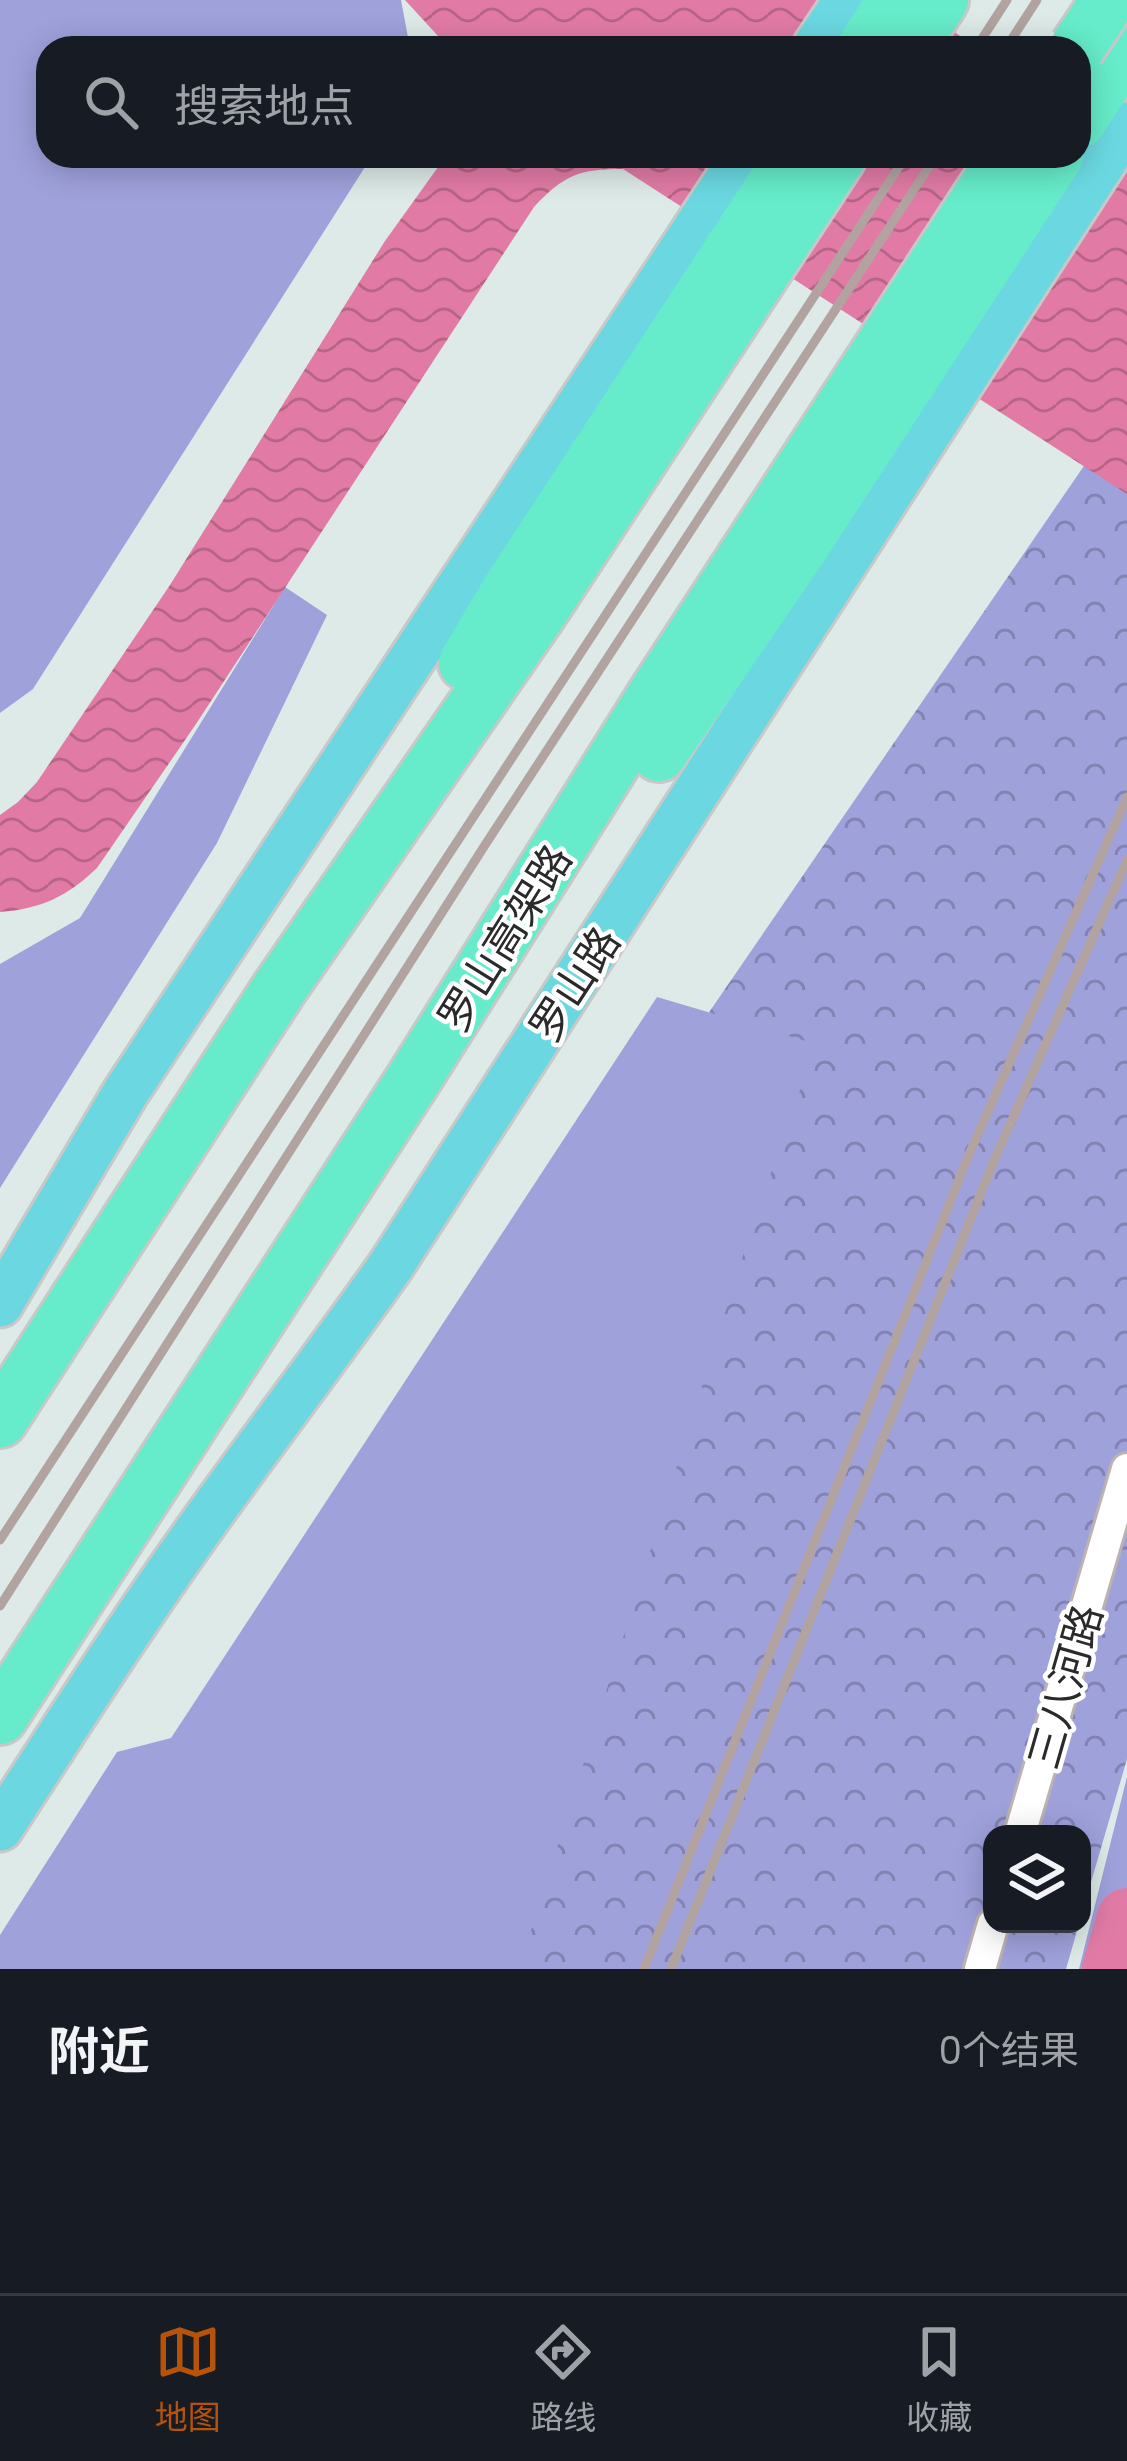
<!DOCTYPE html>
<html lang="zh">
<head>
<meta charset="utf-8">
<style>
	body { margin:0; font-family:"Exo 2","Noto Sans SC",sans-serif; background:#242831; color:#f1f3f6 }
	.controls { position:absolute; right:36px; bottom:36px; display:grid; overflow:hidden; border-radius:24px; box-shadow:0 6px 30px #0003 }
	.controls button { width:108px; height:108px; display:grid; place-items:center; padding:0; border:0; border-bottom:3px solid #363941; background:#171b24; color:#f1f3f6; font:60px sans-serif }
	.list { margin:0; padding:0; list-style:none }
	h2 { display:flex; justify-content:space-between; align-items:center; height:156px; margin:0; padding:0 48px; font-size:51px }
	h2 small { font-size:39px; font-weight:400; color:#9ea1a6 }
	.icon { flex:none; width:66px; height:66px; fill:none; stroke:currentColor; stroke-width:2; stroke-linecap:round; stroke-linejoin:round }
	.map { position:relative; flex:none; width:1127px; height:1969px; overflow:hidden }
	.search { position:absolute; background:#171b24; box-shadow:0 6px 30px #0003; left:36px; right:36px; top:36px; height:132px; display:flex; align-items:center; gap:30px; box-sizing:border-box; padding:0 42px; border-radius:36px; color:#9ea1a6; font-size:45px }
	.sheet { height:324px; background:#171b24 }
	nav { display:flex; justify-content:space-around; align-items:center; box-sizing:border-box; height:168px; border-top:3px solid #363941; background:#171b24; font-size:33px; color:#9ea1a6 }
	nav a { display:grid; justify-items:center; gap:6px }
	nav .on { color:#b45309 }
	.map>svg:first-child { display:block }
</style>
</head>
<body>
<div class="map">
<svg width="1127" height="1969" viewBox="0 0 1127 1969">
	<defs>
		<pattern id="forest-crowns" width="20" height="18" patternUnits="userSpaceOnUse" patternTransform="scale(3)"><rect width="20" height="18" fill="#9fa1db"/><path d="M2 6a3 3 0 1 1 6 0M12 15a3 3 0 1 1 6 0" fill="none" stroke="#8283b2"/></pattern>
		<pattern id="water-waves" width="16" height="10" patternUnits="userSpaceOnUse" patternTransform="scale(3)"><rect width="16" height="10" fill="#e17ba6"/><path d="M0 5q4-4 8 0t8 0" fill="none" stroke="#b76587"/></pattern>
	</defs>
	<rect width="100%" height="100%" fill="#ddeae8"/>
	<path fill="url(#forest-crowns)" d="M1088,460L1127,484V1759L1082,1913V1834H992V1924H1079L1066,1969H271L502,1314Z"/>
	<path fill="#9fa1db" d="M0,0H401L410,48H48V156H372L33,689L0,713Z
		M285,587L327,615L217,843L0,1188V964L80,918Z
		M657,997L816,1044L752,1227L519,1969H0V1935L117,1752L171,1738Z
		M1127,1777V1969H1079Z"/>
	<path fill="url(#water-waves)" d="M405,0H907L978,48H449Z
		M1079,116L1127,148V494L623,169C579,169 564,175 534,207L196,724L97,868C68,896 41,909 0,912V815L18,802L37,782L170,585L385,241L446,156H1079Z"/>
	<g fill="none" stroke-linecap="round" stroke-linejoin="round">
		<path stroke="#e17ba6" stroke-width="60" d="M1112,1969L1127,1918"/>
		<defs>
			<path id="street" d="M1020,1834L1127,1469
				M980,1969L993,1924"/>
			<path id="primary" d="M815,48L847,0
				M0,1304L126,1092L744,156
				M0,1828C67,1725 133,1621 205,1521C266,1436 329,1353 390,1267L1127,125"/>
			<path id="highway" d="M864,48L895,0
				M909,48L941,0
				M1079,121L1127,47
				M466,663L508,592L793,156
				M659,754L797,553L1056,156
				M0,1420L279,989L539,613L839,156
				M0,1717L415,1077L657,692L1007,156"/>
		</defs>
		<use href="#street" stroke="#bcb2b0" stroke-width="36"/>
		<use href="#primary" stroke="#c8c8c8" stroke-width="51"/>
		<use href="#highway" stroke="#c8c8c8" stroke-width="60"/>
		<use href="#street" stroke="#fff" stroke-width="30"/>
		<use href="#primary" stroke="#6bd8e1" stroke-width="45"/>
		<use href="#highway" stroke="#66ecca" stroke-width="54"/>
		<path stroke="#b2a3a0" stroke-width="9" d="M976,48L1007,0
			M1006,48L1037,0
			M0,1540L906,156
			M0,1606L485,845L936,156
			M644,1969L970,1152L1127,797
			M671,1969L993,1163L1127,860"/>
		<defs>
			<path id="highway-bridge" d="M1077,48L1109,0"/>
		</defs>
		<use href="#highway-bridge" stroke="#c8c8c8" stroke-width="60" stroke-linecap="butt"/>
		<use href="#highway-bridge" stroke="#66ecca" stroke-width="54"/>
	</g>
	<g text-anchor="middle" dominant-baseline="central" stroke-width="9" stroke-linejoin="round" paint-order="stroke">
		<g font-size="42" fill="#2a2a2a" stroke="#fff">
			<text transform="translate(503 937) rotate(-58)">罗山高架路</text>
			<text transform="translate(573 983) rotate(-57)">罗山路</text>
			<text transform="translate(1063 1686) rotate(-74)">三八河路</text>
		</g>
	</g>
</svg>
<div class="controls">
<button><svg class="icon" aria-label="layers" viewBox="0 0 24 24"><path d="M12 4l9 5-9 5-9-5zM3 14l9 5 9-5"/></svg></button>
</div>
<div class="search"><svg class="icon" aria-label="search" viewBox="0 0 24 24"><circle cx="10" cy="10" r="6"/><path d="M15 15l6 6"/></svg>搜索地点</div>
</div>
<section class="sheet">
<h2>附近<small>0个结果</small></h2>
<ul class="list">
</ul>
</section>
<nav>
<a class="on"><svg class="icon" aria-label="map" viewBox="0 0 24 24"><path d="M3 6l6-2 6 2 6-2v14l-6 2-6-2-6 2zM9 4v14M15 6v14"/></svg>地图</a>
<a><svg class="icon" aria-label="directions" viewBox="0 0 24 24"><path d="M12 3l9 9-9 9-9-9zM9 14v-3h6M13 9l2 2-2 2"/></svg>路线</a>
<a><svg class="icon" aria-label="saved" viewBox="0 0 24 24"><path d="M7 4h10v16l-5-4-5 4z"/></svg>收藏</a>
</nav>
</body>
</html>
